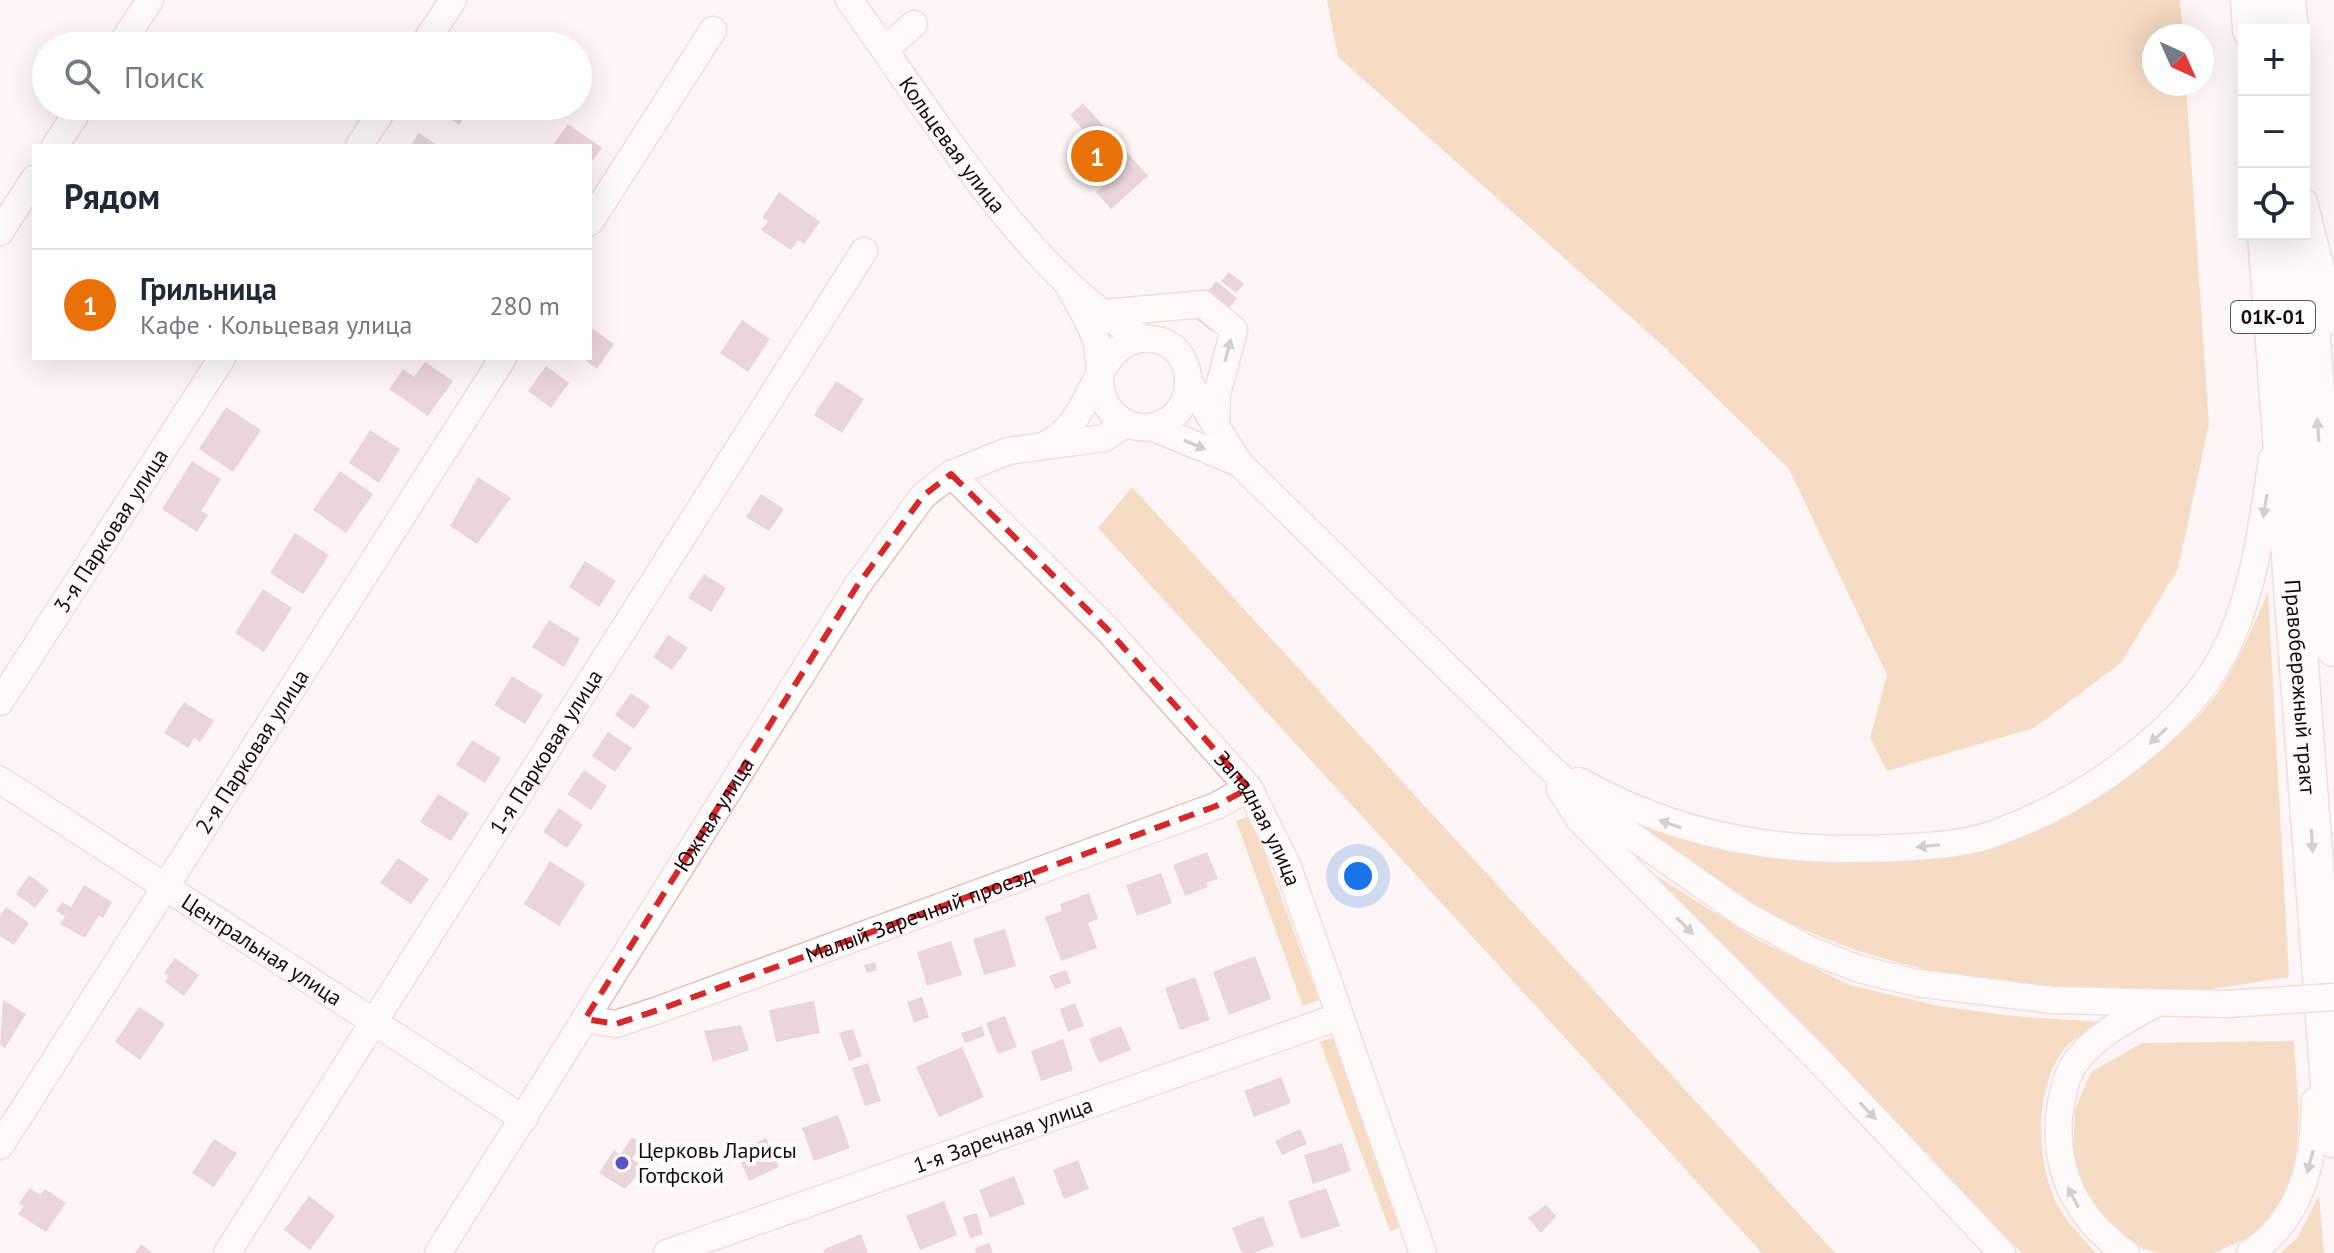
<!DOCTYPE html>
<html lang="ru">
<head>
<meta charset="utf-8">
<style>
	body { margin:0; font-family:"PT Sans",sans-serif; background:#f2f2f3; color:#1f2937 }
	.controls { position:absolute; right:24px; top:24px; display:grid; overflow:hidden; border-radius:0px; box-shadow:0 8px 32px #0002 }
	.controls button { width:72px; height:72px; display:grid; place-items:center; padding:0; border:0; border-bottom:2px solid #e0e1e3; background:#fff; color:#1f2937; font:40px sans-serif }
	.compass { position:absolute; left:2142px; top:24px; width:72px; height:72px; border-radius:50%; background:#fff; box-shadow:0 8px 32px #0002; rotate:135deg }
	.you { position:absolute; left:1358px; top:876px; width:28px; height:28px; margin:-20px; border:6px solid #fff; border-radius:50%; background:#1a73e8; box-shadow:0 0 0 12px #1a73e833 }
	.badge { display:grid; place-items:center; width:52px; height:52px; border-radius:50%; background:#1a73e8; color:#fff; font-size:26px; font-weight:700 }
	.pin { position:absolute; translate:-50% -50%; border:4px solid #fff; box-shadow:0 2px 8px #0006 }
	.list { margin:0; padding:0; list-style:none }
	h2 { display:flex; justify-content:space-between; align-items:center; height:104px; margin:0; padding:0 32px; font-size:34px }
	h2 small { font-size:26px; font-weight:400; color:#747a83 }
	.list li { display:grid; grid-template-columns:52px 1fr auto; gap:24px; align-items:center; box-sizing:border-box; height:112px; padding:0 32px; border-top:2px solid #e0e1e3 }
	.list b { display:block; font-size:30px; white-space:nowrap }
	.list p { margin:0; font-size:26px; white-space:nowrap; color:#747a83 }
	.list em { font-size:26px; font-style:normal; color:#747a83 }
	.icon { flex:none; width:44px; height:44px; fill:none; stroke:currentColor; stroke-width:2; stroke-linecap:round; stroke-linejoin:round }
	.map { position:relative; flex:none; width:2334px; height:1253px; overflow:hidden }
	.search { position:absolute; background:#fff; box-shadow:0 8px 32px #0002; left:32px; top:32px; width:560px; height:88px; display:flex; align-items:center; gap:20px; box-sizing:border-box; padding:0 28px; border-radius:44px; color:#747a83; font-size:30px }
	.panel { position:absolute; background:#fff; box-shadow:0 8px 32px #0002; left:32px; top:144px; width:560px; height:216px; border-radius:0px }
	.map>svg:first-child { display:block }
</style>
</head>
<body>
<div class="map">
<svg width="2334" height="1253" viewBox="0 0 2334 1253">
	<rect width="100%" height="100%" fill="#fef6f5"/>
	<path fill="#f0bd89" d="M1327,0H2180L2183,36H2154V84H2186L2209,424L2178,569L2121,663L2034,728L1887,771L1870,738L1887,675L1789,469L1662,345L1338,57Z
		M1132,487L1835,1253H1762L1098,528Z
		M2268,592L2289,977C2247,983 2204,992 2162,993C2038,996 1882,973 1772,914C1724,887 1680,856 1636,822C1805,884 1996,880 2142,765C2167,746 2193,724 2213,699C2237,667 2252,629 2268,592Z
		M1251,815L1319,1000L1303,1006L1236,821Z
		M1644,868L1758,940L1850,985L1939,1006L2013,1016L2101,1022C2090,1030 2075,1037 2066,1047C2034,1086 2036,1156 2055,1200C2064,1220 2082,1237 2096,1253H2022Z
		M1333,1037L1403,1226L1390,1231L1320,1042Z
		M2294,1041L2299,1112L2296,1161L2282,1199L2259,1232L2215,1253H2158L2143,1249L2110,1225L2083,1192L2073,1153L2075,1109L2091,1072L2142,1043Z
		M2319,1195L2324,1253H2280L2297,1238Z"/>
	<path fill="#d2adb5" d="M1083,103L1148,176L1111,209L1096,192L1107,183L1079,152L1092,140L1070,115Z
		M432,106H472L459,125Z
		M568,124L602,148L590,164V146H552Z
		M419,133L438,146H410Z
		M779,192L820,222L804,244L798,240L791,250L761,230L768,221L762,218Z
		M1229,272L1244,284L1236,293L1221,281Z
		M1216,281L1237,298L1211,331L1190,314Z
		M742,320L770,339L748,372L720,353Z
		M590,327L614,344L597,369L582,358H590Z
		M425,362L453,381L428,416L389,389L403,369L414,377Z
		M546,366L569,383L551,408L528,391Z
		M836,381L864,399L842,433L814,415Z
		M226,407L261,430L233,472L199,449Z
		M370,430L400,449L379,483L349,463Z
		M192,461L221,479L201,511L208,515L197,532L162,509Z
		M340,471L373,494L346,533L313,510Z
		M478,477L511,498L477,544L450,526Z
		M761,494L784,509L769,531L746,517Z
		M295,533L329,555L303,594L270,573Z
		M585,561L616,581L599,607L569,587Z
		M704,574L726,588L711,612L688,598Z
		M263,589L292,608L264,652L235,633Z
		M549,620L580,639L564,667L532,647Z
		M668,635L688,648L672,670L653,657Z
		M512,676L543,695L525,724L494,705Z
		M631,693L650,706L634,729L615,715Z
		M184,702L214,721L200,742L194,738L188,748L164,733Z
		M608,732L632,748L615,772L592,756Z
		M472,740L501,758L485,783L456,765Z
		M584,770L607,786L591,810L567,794Z
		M438,794L469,813L451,841L420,822Z
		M559,808L583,825L567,848L543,832Z
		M1207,852L1218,879L1206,883L1208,887L1185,896L1173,865Z
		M398,858L429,879L411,904L380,883Z
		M550,861L586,884L559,926L524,904Z
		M1161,873L1172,903L1137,916L1126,885Z
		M29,875L49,890L35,908L16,894Z
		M84,885L112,902L103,918L99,915L85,938L60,924L65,916L56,911L62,902L71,907Z
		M1089,893L1098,919L1088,923L1097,948L1061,961L1045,917L1062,911L1060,904Z
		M6,907L29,923L14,945L0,936V916Z
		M1005,929L1016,966L984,975L973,939Z
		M951,941L962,975L927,986L917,952Z
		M1255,956L1271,999L1229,1015L1213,972Z
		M175,958L199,975L184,996L165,982L169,976L164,973Z
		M875,962L877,970L867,973L864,965Z
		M1066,970L1071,983L1055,989L1049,976Z
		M1195,977L1210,1020L1180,1030L1165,988Z
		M922,997L929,1017L914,1023L907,1002Z
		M3,1000L26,1014L5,1048L0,1045Z
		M814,1001L820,1033L776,1042L769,1010Z
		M1075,1003L1084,1026L1068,1032L1060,1009Z
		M139,1007L165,1024L140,1060L115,1042Z
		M1005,1016L1017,1047L998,1054L986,1023Z
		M741,1025L749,1050L713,1062L704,1031Z
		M982,1026L985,1036L965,1043L961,1033Z
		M1121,1026L1131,1050L1099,1063L1089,1039Z
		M853,1029L862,1056L849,1061L839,1033Z
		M1063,1039L1073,1070L1041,1081L1031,1051Z
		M962,1047L984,1097L939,1117L916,1067Z
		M868,1063L881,1101L865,1106L852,1068Z
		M1281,1077L1291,1103L1254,1117L1244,1091Z
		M838,1115L850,1148L814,1161L802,1128Z
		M1300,1129L1307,1144L1282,1155L1275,1141Z
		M632,1137L642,1143L632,1159L645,1167L625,1189L599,1173L614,1150L620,1155Z
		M766,1138L779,1167L749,1181L736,1152Z
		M214,1139L237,1153L214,1187L192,1173Z
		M1342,1143L1351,1171L1313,1184L1304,1155Z
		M1078,1160L1089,1189L1064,1199L1053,1170Z
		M1014,1176L1025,1204L990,1218L979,1190Z
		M30,1188L40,1195L45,1189L66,1203L46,1232L18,1214L24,1206L19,1203Z
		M1326,1188L1340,1226L1301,1239L1288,1201Z
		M309,1196L335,1216L310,1250L284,1230Z
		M944,1201L957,1235L920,1250L906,1216Z
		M1546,1205L1556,1216L1541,1233L1528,1218Z
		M977,1213L983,1234L970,1238L963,1217Z
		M1263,1216L1274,1245L1254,1253H1242L1232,1228Z
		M861,1234L868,1253H825L823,1250Z
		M989,1243L993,1253H976L975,1248Z
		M141,1244L153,1253H135Z"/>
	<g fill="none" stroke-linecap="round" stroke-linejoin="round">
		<defs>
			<g id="minor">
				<path id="s1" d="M849,0C922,99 1034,286 1143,338"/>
				<path d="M120,46L150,0"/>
				<path d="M423,46L453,0"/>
				<path d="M885,49L914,24"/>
				<path d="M55,146L81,106"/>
				<path d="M359,146L385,106"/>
				<path d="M2304,202L2334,321"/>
				<path d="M590,222L713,30"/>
				<path d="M0,232L34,179"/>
				<path d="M1104,313L1203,304L1234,330L1217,394L1216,426"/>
				<path d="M1190,384L1239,463L1544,762L1605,817L1745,915L1810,950L1859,969L1917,983L2052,1000L2227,1004"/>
				<path d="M1152,427L1239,463"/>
				<path d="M1048,443C1093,422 1094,344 1141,339C1196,333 1206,411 1155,426C1131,433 1104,414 1101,389C1098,373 1101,358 1096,341C1090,321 1076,300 1066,281"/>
				<path id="s2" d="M951,474L1108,630L1249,788L1288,867L1423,1253"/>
				<path id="s3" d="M0,702L222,358"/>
				<path id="s4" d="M0,780L524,1119"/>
				<path d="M1579,781C1680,837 1779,854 1894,848C1927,846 1965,845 1996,833C2045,815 2092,789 2133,756C2173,725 2212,684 2232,636C2256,580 2263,518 2272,459"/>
				<path d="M1560,789L1579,819L1818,1059L2002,1253"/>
				<path id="s5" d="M585,1019L616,1024L658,1010L1216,806L1249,788"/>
				<path id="s6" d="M0,1146L503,358"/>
				<path id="s7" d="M227,1253L864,251"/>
				<path id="s8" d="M438,1253L857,586L923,496L951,474L1008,451L1104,438L1126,424"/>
				<path id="s9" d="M667,1253L1338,1017"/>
				<path d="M2126,1253C2078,1219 2055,1176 2059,1118C2061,1099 2066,1074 2077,1060C2098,1033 2128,1019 2157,1003"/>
				<path d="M2250,1253C2303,1217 2314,1161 2315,1101"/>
			</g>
			<g id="highway">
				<path d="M2250,0L2252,30"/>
				<path d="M2286,0L2289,30"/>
				<path id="s10" d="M2267,234L2334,1138"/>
				<path d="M2303,234L2334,647"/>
			</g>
		</defs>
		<use href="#minor" stroke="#e5bfbb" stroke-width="29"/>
		<use href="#highway" stroke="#e5bfbb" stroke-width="41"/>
		<use href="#minor" stroke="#fff" stroke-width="26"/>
		<use href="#highway" stroke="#fff" stroke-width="38"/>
		<defs>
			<path id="minor-bridge" d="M2227,1004L2334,997"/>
		</defs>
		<use href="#minor-bridge" stroke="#e5bfbb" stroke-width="29" stroke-linecap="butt"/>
		<use href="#minor-bridge" stroke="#fff" stroke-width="26"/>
	</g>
	<defs><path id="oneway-solid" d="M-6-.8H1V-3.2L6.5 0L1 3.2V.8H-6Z" transform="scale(2)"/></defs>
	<g fill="#a39e9d">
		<use href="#oneway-solid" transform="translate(1228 350) rotate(-75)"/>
		<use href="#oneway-solid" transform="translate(2318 430) rotate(-94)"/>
		<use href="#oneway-solid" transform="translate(1195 445) rotate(23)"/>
		<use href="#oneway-solid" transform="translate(2265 506) rotate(99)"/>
		<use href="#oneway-solid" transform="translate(2158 736) rotate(138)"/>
		<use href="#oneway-solid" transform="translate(1670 824) rotate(-161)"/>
		<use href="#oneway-solid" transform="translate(2312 841) rotate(86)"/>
		<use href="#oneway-solid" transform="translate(1928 846) rotate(174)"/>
		<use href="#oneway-solid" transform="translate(1685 926) rotate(45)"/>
		<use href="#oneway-solid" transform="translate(1868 1111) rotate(46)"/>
		<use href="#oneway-solid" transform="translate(2310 1162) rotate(105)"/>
		<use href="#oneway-solid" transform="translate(2073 1197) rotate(-117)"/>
	</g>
	<path d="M0 0H2334V1253H0ZM951,474L1108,630L1249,788L1216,806L658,1010L616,1024L585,1019L857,586L923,496Z" fill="#fef6f5" fill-opacity=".55" fill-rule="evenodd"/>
	<path fill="none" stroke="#d62828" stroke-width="6" stroke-dasharray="16 10" stroke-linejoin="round" d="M951,474L1108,630L1249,788L1216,806L658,1010L616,1024L585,1019L857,586L923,496Z"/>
	<circle fill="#5851c9" stroke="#fff" stroke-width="3" cx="622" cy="1163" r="8"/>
	<g text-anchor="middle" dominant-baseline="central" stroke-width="8" stroke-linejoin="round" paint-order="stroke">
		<rect fill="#fff" stroke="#5d5554" stroke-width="2" x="2231" y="301" width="84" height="32" rx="6"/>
		<g font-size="20" font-weight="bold" fill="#180c0b">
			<text x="2273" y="317">01К-01</text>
		</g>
		<g font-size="22" fill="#180c0b" stroke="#fff">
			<text stroke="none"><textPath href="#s1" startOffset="178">Кольцевая улица</textPath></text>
			<text stroke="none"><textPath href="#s3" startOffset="204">3-я Парковая улица</textPath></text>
			<text stroke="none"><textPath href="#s10" startOffset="454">Правобережный тракт</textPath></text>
			<text stroke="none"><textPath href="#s6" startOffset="468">2-я Парковая улица</textPath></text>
			<text stroke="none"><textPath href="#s7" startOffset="594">1-я Парковая улица</textPath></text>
			<text stroke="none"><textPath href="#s8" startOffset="518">Южная улица</textPath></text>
			<text stroke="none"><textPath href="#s2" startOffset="464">Западная улица</textPath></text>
			<text stroke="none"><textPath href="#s5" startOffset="354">Малый Заречный проезд</textPath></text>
			<text stroke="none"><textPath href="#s4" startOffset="312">Центральная улица</textPath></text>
			<text stroke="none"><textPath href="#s9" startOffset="356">1-я Заречная улица</textPath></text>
		</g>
		<g font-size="22" fill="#180c0b" stroke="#fff" text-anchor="start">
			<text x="638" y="1150">Церковь Ларисы<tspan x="638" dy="25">Готфской</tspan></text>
		</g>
	</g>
</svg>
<div class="controls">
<button>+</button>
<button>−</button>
<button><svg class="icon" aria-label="locate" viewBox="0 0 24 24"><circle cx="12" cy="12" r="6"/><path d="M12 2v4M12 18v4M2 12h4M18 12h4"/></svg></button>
</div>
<svg class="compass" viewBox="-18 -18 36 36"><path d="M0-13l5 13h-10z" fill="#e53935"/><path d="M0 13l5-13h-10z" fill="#747a83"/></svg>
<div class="you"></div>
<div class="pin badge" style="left:1097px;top:156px;background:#e8710a">1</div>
<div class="search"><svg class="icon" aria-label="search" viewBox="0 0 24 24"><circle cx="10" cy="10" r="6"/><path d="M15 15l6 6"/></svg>Поиск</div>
<section class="panel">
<h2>Рядом<small></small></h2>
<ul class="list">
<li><span class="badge" style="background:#e8710a">1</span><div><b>Грильница</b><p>Кафе · Кольцевая улица</p></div><em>280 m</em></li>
</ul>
</section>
</div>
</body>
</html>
